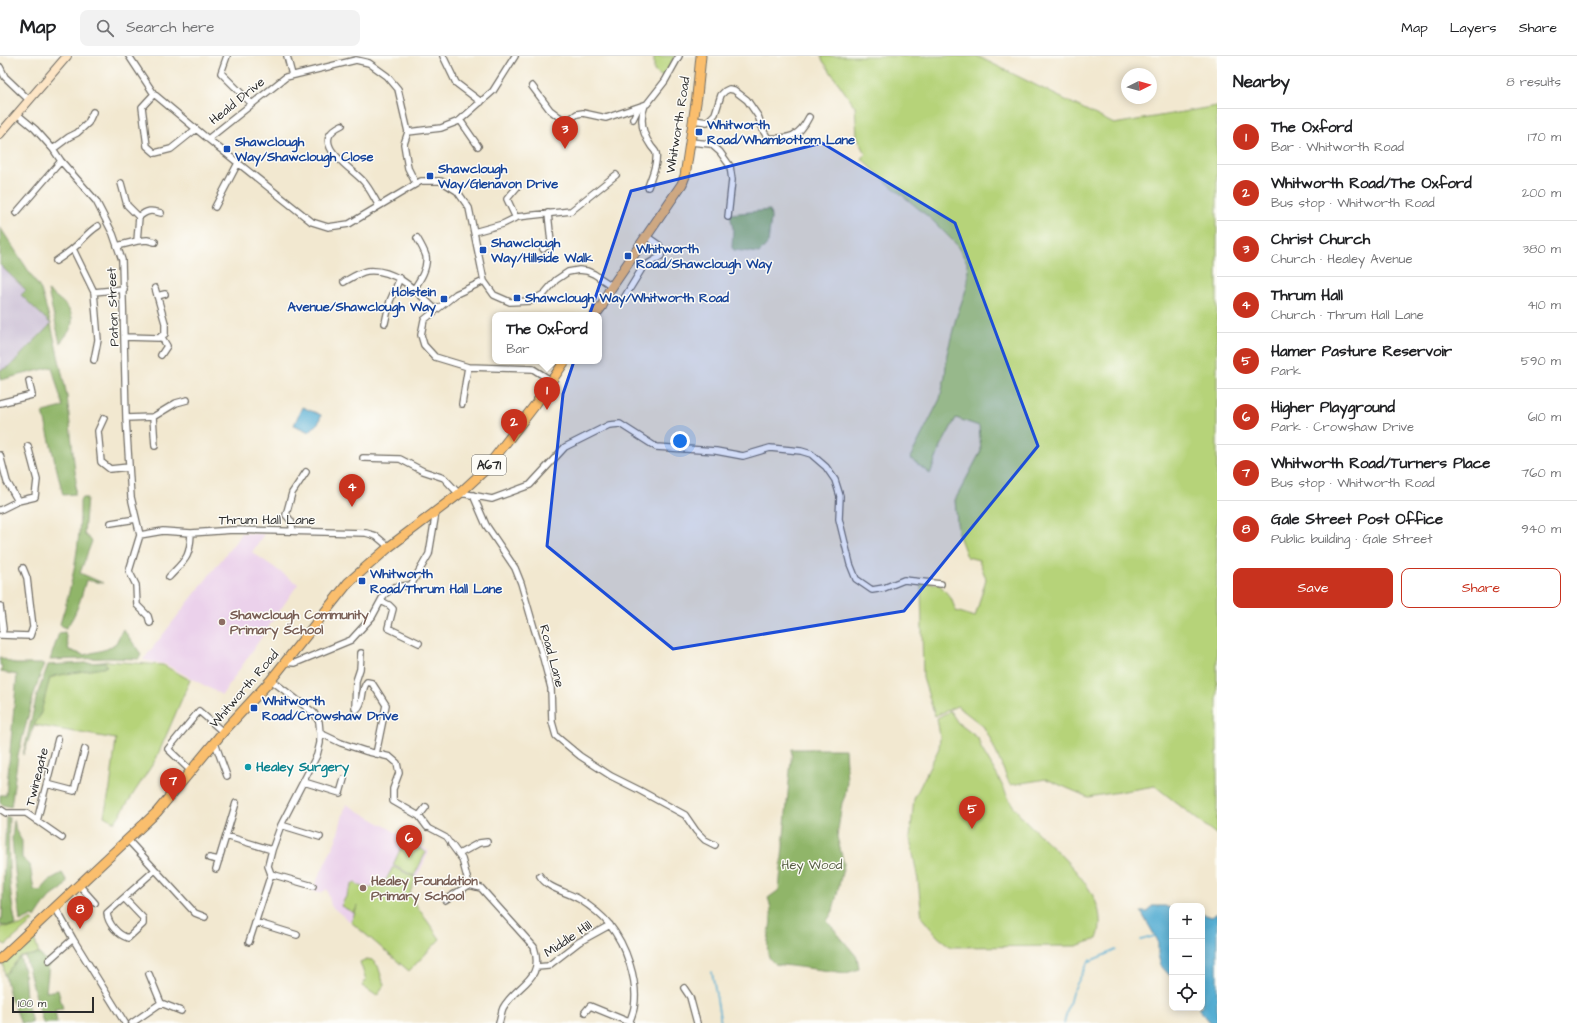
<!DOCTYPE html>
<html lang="en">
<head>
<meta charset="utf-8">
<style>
	body { margin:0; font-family:"Architects Daughter",sans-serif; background:#f2f2f2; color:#202124 }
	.controls { position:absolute; right:12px; bottom:12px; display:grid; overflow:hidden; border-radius:8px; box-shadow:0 2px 10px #0003 }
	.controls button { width:36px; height:36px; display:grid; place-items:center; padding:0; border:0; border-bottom:1px solid #e0e0e0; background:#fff; color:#202124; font:20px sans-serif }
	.compass { position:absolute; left:1121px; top:12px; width:36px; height:36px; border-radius:50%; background:#fff; box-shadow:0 2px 10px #0003; rotate:85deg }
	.scale { position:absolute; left:12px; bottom:10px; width:82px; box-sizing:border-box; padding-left:4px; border:2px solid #2b2b2b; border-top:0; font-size:11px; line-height:14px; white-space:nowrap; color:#2b2b2b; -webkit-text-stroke:3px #fdfcf7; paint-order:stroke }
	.you { position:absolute; left:680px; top:385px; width:14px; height:14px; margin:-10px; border:3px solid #fff; border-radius:50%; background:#1a73e8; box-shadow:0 0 0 6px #1a73e833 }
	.badge { display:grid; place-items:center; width:26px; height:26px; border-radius:50%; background:#c8321e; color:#fff; font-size:13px; font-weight:700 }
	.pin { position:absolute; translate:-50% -33px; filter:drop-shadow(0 1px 2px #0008) }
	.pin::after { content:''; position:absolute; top:21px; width:14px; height:12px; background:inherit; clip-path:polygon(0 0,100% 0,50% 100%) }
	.popup { position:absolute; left:492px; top:256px; width:110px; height:52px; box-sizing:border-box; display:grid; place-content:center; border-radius:8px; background:#fff; filter:drop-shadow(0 1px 3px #0005); font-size:13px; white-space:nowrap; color:#757577 }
	.popup b { font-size:15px; color:#202124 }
	.popup::after { content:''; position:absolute; left:50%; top:100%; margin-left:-8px; border:8px solid transparent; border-top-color:#fff }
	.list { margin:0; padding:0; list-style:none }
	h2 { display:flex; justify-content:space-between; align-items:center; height:52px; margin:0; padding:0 16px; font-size:17px }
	h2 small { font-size:13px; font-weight:400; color:#757577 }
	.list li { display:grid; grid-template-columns:26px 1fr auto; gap:12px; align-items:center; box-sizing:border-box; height:56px; padding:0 16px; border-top:1px solid #e0e0e0 }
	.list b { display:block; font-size:15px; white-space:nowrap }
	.list p { margin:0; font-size:13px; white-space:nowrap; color:#757577 }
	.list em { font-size:13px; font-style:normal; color:#757577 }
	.actions { display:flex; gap:8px; padding:12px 16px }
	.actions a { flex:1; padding:9px 0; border:1px solid #c8321e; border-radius:8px; text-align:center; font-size:14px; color:#c8321e }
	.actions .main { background:#c8321e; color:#fff }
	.icon { flex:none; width:22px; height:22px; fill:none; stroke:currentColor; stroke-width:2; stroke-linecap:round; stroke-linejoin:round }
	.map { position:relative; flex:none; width:1217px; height:967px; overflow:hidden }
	header { display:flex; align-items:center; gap:24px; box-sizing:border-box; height:56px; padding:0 20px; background:#fff; border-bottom:1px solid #e0e0e0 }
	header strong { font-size:19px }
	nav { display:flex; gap:22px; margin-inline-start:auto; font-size:14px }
	.search { width:280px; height:36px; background:#f2f2f2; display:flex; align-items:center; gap:10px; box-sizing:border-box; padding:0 14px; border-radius:8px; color:#757577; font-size:15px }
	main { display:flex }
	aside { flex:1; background:#fff }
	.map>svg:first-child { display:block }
</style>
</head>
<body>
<header>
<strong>Map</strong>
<div class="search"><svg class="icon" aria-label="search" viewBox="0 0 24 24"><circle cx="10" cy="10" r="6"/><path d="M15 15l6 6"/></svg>Search here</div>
<nav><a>Map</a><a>Layers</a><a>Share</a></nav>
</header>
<main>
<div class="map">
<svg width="1217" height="967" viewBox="0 0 1217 967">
	<rect width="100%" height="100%" fill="#fdfcf7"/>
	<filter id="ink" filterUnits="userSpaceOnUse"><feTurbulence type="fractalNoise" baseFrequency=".025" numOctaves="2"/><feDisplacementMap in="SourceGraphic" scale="8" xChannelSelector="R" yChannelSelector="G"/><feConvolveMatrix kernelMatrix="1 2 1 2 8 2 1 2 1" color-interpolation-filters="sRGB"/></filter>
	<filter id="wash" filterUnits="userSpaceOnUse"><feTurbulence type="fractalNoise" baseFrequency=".012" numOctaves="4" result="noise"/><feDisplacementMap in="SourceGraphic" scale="16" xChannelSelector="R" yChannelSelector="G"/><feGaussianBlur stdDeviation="0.9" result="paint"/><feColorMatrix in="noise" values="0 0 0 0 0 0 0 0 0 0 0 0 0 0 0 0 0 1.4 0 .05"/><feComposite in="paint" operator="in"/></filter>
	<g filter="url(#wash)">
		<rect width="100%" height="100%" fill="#f2e8d0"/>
		<path fill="#ebd1eb" d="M241,477L264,478L252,496L298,528L222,639L165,608L143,604L240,480Z
			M346,748L429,795L409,839L440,883L409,915L331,850L327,833L321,837L312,835L336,784Z"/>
		<path fill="#cbbfd5" d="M0,209L26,234L21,239L51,268L9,311L0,314Z"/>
		<path fill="#b6d379" stroke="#707f52" d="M654,0H675L664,22L654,15Z
			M821,0H977L1114,68L1217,50V779L1155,730L1088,741L1046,723L1010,729L989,680L983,670L957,650L935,660L923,622L921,526L939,528L951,542L956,555L975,561L986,523L979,504L967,501L958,477L955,444L981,395L979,370L956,362L941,390L930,418L910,402L940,343L945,321L947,298L956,262L967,231L968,218L967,206L956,188L931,163L890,129L861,102L866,98L857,80L855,51L823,5Z
			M105,605L163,609L190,624L156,703L115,766L104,760L110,732L116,683L34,669L50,622Z
			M950,655L958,667L978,682L981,692C988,704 996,716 1002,729C1005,735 1008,742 1012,748C1036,785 1117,831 1097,883L1076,890L951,891L938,881L922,862L918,824L910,782L914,743L939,692L940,681L937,662Z
			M404,785L426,796L414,820L393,809Z
			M393,811L416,822L409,839L440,883L409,915L351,866L358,849L354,857L341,850L353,827H355L366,833L385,826Z
			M32,863L33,865L6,889L0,886V871L20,870Z
			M34,882L39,898L20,901L5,919L3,908L29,883Z
			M367,903L372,904L378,910L384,929L377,940L362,930L366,924L360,906Z"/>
		<path fill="#90b569" stroke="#5e704a" d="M770,154L771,162L768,187L759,197L734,194L732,192L733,173L730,158Z
			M0,171L41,234L51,268L67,340L76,425L75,438L63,439L43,356L63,351L52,311L0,324V314L9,311L51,268L21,239L26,234L0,209Z
			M48,235C59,243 77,254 71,271C69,277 64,282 60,287Z
			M82,442H87L84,478L92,485L80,517L103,527L86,524C81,542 77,558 66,572L63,571L60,568C73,527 81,486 80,444Z
			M123,573L141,598L139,603L109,602L50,604L59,577L65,576L69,594L84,599L107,593L116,587Z
			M0,601L15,608H44L34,638L18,699L11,751L3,749L0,747V739H6L17,619L1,616L2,610L0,609Z
			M105,606L107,610L103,612L54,620L50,622L40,660L34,669L23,699L37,639L48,609Z
			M792,693H845L847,726L845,740L842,747L837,781L844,808L833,855L827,865L857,901L859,913L846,917L775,908C773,906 770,904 769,901C763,886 777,864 768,842L779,834Z
			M6,760L9,761C8,796 8,834 16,869L7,870L0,869V863H2Z
			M14,763L16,775L22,785V802L30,809L34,834L40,835L51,823L62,817L67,825C64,835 56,835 49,843C43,849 39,856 35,862L33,860L20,866L12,783Z
			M39,898L49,907L46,936L58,934L63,953L55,954L57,967H43L25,900Z
			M20,901L24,915L26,942L32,967H21L14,949L11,944L5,919Z"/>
		<path fill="#57aed3" stroke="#416c7f" d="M302,351L321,359L319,366L309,376L294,369Z
			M1152,850H1165L1172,853V922L1161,910L1158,899V885L1141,856H1148Z
			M1217,857V967H1211L1198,952H1202V858L1212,861Z"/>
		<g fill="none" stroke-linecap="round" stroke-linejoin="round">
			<path stroke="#57aed3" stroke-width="1.5" d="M1141,884L1155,880
				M1090,905L1116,894
				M712,916L721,967
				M1064,967L1072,937L1090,903"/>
		</g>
	</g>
	<g filter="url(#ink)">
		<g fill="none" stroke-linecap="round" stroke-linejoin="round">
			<defs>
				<path id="pedestrian" d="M427,771L446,781L451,788"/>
				<path id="minor" d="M129,0L154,38L208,83L312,166L328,171L349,168L421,125H441L457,135L469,152L484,225L494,239L510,246L531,245L544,238L556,224L568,216L579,214L587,215L594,218L612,230
					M227,0L221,17L252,48
					M287,0L292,19
					M443,0L456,27L481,46
					M0,11L5,21L28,43
					M532,30L550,54L566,66L577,58L583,57L606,62L647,48L665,25L679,0
					M154,38L142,51L147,90L155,97L171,93L196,73
					M645,49C639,64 642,77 651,90C652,92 655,94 656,97C658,108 651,121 648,131
					M17,58L35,73L53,93L61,105L96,145L113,178L122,204L126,362L131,441L140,479
					M633,63L639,51
					M460,64L478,90
					M694,64L707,66L715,58L721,39L725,35L729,33L734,34L747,44L758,60L764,76L768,82C790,83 799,81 809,61
					M342,69C306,86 351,111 364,126C370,133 374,142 379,150
					M408,76L441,72L459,65L493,35L515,0
					M208,83L286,21L356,4L369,7L387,20L398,33L408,76L404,88L408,112L416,128
					M690,86L711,88L720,96L730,110L732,124L728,161
					M53,93L69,81L77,77L88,67L93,56
					M215,151L238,107
					M16,157L61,105
					M139,161C147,154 151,154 161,157
					M516,162L507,143L518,130
					M474,176L503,168L517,161L571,155L616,119
					M137,185L147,184L155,186
					M117,190L137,185L139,161L127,149L121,127
					M73,193L94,236L98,284L94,304
					M543,193L551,186L548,157
					M56,205C65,199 74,193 81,185C87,179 90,175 98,170
					M484,225L456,238L424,264L421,279L424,289L435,301L468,311L533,313L552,325
					M344,226C351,222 360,216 367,215C396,212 417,236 436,254
					M414,233C420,224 428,212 426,200C424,194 420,187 417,182
					M94,236L124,233
					M157,240L165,238
					M624,242L643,211L661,200V193L659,189L646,180
					M385,267L390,245L400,222
					M125,281L159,282L165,278V267L155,232
					M161,299L167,290L161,280
					M0,347L32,339L29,325
					M462,348L468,311
					M153,361L155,390
					M104,362L98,375L101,406L110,413L129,411
					M126,362L153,361L176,347L187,344
					M0,399L7,426L18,445
					M363,402L400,403L423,415L444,422L459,438H466L492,443L530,429L565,391L609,369L620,368L656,391L716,395L743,400L770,392L801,395L811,398L826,411L835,424L840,440L839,463L850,508L856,523L872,534L884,532L904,524L941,528
					M473,439L486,469L515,512L521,527L534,572L541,594L551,632L552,666L556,680L580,700L611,720L639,734L685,759L696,775L705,784L715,789
					M0,454L18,445L35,441L37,424L28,390
					M111,467L136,463
					M293,475L291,465L286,459L292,437L306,416
					M140,479L163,475L191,477L233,474L366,477L376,480L389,491
					M140,479L129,515L136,529L137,549L148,560L150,567
					M169,521C186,503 190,502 191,477
					M381,545L389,549L393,553L388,572L419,587
					M0,550L3,573L2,578
					M0,579L30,580L33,571L27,522L23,512
					M361,597L360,613L356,625L355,652L356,654C365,647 360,634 367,626L372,627L386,649L376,698
					M285,606L295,607L351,584L372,561L384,539L394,531L411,529L429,498L436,456
					M271,624L314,657L319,666L320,677L341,687L365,695L390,701L397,707L399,717L393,733V745L419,760L427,771
					M215,687L227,720
					M191,715L168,693L199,655L223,676
					M304,726L340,737L344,723
					M47,728L74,735L85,693
					M0,753L6,757H26L62,782
					M419,760L426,751
					M37,765L58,683
					M281,769L320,781
					M226,780L272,794
					M128,784L195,857L205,861
					M451,788L462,803L469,829
					M459,798L479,787L487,786
					M209,802L219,804
					M216,813L236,747
					M271,818L313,830
					M540,820C548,833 565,835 579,843C590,850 601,858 609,868C626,889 639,926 634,952C633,957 631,962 629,967
					M79,829L95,847
					M124,842L143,862V868L128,882C118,879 108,868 107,857L155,814
					M445,844L469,829L481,832L534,891C545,925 517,927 503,952C501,956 501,962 499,967
					M55,851L73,883L125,967
					M255,866L297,879
					M249,886L271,818L268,810L272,794L281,769L317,699L320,687V677
					M49,904L73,883
					M537,911L548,910L579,886L610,869
					M149,918L161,947
					M684,932L690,941L697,967
					M585,956L590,950L629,966
					M132,967L161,947L181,955"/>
				<path id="secondary" d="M0,78L67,0"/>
				<path id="primary" d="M595,259L602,250L609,235L682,128L685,120L697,40L701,0
					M0,903L157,756L223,676L271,624L348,527L389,491L459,438L485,414L535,349L565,305"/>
			</defs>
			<use href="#pedestrian" stroke="#716d65" stroke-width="6"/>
			<use href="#minor" stroke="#716d65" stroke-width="8"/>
			<use href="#secondary" stroke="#716d65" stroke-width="10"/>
			<use href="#primary" stroke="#716d65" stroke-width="11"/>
			<use href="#pedestrian" stroke="#fff" stroke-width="4"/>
			<use href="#minor" stroke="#fff" stroke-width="5.5"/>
			<use href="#secondary" stroke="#fde5c5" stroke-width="8"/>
			<use href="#primary" stroke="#fabe6d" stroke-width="9"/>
		</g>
	</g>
	<path fill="#1d4ed8" fill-opacity="0.2" stroke="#1d4ed8" stroke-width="3" stroke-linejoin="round" d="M822,87L955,167L1038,390L904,555L673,593L547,490L563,338L631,135Z"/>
	<g fill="#1a4fb4" stroke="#fdfcf7" stroke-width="1.5">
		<rect x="695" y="72" width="8" height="8" rx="2"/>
		<rect x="223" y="89" width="8" height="8" rx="2"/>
		<rect x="426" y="116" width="8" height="8" rx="2"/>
		<rect x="479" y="190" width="8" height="8" rx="2"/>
		<rect x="624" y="196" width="8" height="8" rx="2"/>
		<rect x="513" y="238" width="8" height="8" rx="2"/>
		<rect x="440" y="239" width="8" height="8" rx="2"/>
		<rect x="358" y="521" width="8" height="8" rx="2"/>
		<rect x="250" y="648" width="8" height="8" rx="2"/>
	</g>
	<g fill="#8d6e63" stroke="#fdfcf7" stroke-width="1.5">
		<circle cx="222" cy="566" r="4"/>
		<circle cx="363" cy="832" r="4"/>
	</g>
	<circle fill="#0f9aa8" stroke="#fdfcf7" stroke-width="1.5" cx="248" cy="711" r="4"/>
	<g text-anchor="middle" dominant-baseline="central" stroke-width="3" stroke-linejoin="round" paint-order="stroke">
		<rect fill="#fdfcf7" stroke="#6a6a68" stroke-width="1" x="472" y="399" width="34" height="20" rx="3"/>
		<g font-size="12" font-weight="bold" fill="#2b2b2b">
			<text x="489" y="409">A671</text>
		</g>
		<g font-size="13" fill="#2b2b2b" stroke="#fdfcf7">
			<text transform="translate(237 45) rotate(-39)">Heald Drive</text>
			<text transform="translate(678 69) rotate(-81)">Whitworth Road</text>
			<text transform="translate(113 251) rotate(-92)">Paton Street</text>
			<text x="267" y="464">Thrum Hall Lane</text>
			<text transform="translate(552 600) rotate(75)">Road Lane</text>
			<text transform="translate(244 633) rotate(-49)">Whitworth Road</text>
			<text transform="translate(37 721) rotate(-76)">Twinegate</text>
			<text transform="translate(568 883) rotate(-34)">Middle Hill</text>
		</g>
		<g font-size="13" font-weight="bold" fill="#164399" stroke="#fdfcf7" text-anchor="start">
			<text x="707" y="69">Whitworth<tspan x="707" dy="15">Road/Whambottom Lane</tspan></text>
			<text x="235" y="86">Shawclough<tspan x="235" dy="15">Way/Shawclough Close</tspan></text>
			<text x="438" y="113">Shawclough<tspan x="438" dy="15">Way/Glenavon Drive</tspan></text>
			<text x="491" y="187">Shawclough<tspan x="491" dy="15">Way/Hillside Walk</tspan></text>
			<text x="636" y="193">Whitworth<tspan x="636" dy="15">Road/Shawclough Way</tspan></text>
			<text x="436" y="236" text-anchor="end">Holstein<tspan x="436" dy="15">Avenue/Shawclough Way</tspan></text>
			<text x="525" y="242">Shawclough Way/Whitworth Road</text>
			<text x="370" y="518">Whitworth<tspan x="370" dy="15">Road/Thrum Hall Lane</tspan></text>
			<text x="262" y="645">Whitworth<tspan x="262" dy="15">Road/Crowshaw Drive</tspan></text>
		</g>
		<g font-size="13" font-weight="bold" fill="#785e54" stroke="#fdfcf7" text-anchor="start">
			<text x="230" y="559">Shawclough Community<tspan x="230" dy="15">Primary School</tspan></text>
			<text x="371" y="825">Healey Foundation<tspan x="371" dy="15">Primary School</tspan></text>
		</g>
		<g font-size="13" font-weight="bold" fill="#0d838f" stroke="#fdfcf7" text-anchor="start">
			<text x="256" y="711">Healey Surgery</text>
		</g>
		<g font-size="13" fill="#555d42" stroke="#fdfcf7">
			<text x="812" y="809">Hey Wood</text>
		</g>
	</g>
</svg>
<div class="controls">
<button>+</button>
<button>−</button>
<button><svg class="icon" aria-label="locate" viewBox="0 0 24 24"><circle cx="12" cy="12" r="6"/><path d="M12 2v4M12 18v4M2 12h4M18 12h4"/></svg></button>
</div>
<svg class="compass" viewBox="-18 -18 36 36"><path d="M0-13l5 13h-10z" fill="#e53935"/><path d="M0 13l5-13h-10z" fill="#757577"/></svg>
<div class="scale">100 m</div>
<div class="you"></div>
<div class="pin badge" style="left:547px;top:354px">1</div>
<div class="popup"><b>The Oxford</b>Bar</div>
<div class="pin badge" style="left:514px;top:386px">2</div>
<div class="pin badge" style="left:565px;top:93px">3</div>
<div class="pin badge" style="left:352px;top:451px">4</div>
<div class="pin badge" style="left:972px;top:773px">5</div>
<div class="pin badge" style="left:409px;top:802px">6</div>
<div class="pin badge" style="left:173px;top:745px">7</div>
<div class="pin badge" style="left:80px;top:873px">8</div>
</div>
<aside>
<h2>Nearby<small>8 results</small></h2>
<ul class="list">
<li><span class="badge">1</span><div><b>The Oxford</b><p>Bar · Whitworth Road</p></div><em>170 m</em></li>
<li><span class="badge">2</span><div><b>Whitworth Road/The Oxford</b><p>Bus stop · Whitworth Road</p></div><em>200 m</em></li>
<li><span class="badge">3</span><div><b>Christ Church</b><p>Church · Healey Avenue</p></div><em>380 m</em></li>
<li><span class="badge">4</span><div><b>Thrum Hall</b><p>Church · Thrum Hall Lane</p></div><em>410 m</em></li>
<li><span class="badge">5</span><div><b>Hamer Pasture Reservoir</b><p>Park</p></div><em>590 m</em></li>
<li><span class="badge">6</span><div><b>Higher Playground</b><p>Park · Crowshaw Drive</p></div><em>610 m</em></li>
<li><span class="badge">7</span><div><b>Whitworth Road/Turners Place</b><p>Bus stop · Whitworth Road</p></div><em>760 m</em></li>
<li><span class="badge">8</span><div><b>Gale Street Post Office</b><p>Public building · Gale Street</p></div><em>940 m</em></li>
</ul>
<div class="actions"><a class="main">Save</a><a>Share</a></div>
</aside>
</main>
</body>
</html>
